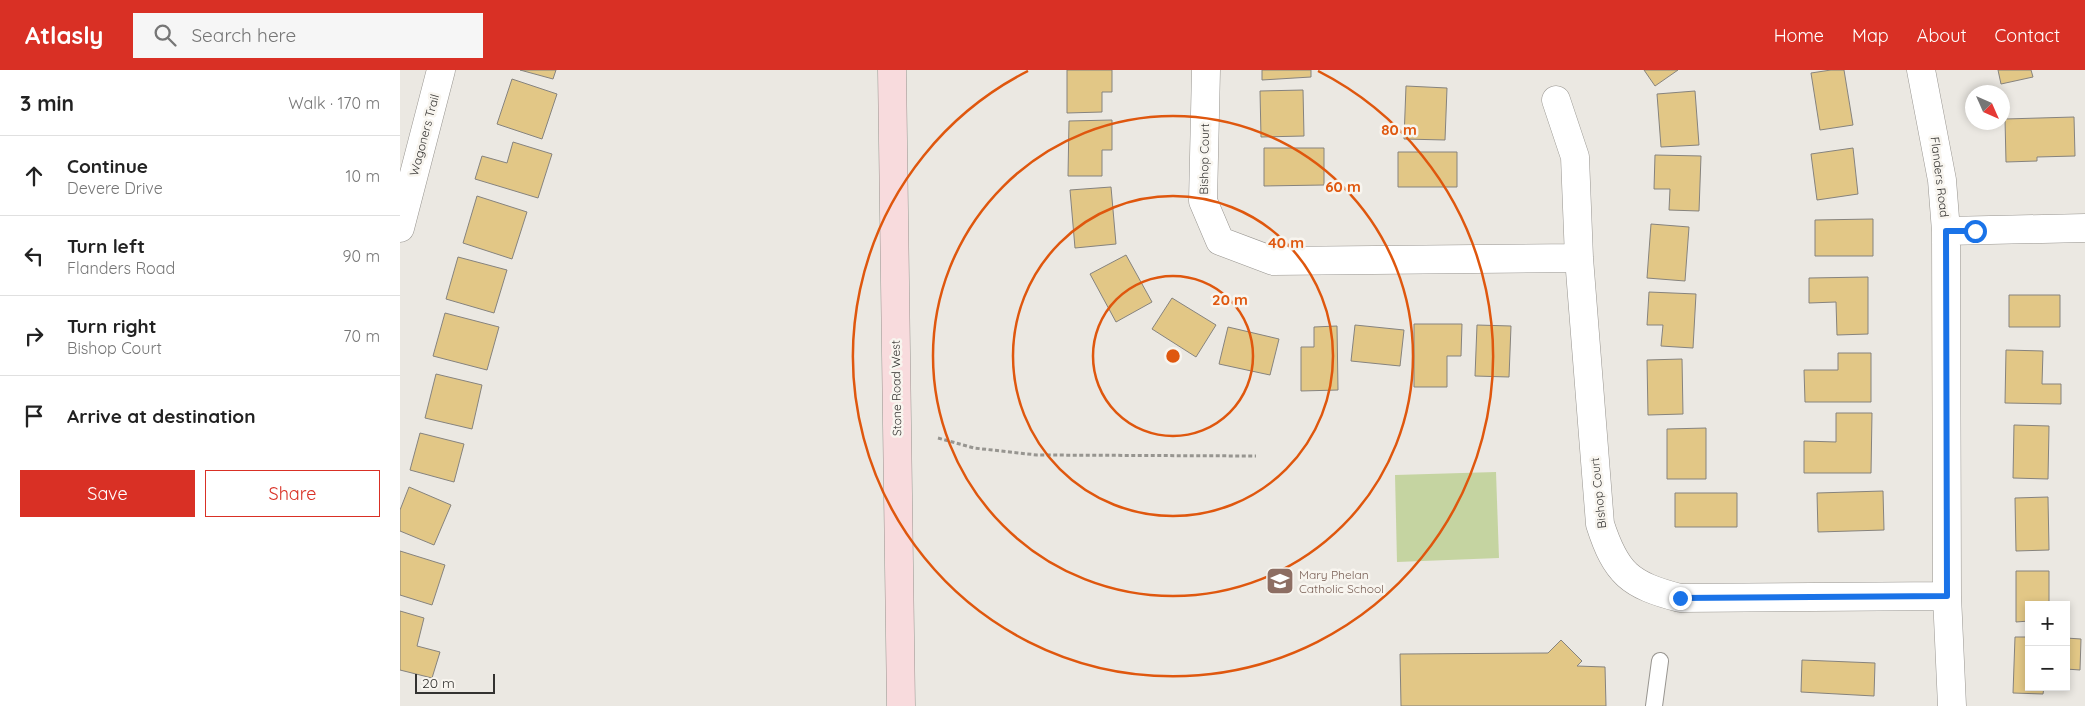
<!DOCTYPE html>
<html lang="en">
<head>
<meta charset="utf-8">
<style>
	body { margin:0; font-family:Quicksand,sans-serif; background:#f6f6f6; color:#222 }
	.controls { position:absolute; right:15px; bottom:15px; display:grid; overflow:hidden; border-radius:0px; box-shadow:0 2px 8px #0003 }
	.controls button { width:45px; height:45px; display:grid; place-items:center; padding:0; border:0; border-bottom:1px solid #e0e0e0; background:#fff; color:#222; font:25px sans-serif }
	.compass { position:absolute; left:1565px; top:15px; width:45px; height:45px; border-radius:50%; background:#fff; box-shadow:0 2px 8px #0003; rotate:135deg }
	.scale { position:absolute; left:15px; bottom:12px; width:80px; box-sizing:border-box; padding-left:5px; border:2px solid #333230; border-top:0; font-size:14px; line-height:18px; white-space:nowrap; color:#333230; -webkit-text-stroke:4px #f8f5ef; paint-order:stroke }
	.stop { position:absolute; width:15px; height:15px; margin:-11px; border:4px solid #1a73e8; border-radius:50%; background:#fff }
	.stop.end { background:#1a73e8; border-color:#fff; box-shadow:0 1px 5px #0008 }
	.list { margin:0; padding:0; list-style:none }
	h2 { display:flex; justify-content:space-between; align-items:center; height:65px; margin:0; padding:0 20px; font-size:21px }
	h2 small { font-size:16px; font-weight:400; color:#767676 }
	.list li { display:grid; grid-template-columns:32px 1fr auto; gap:15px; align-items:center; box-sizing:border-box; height:80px; padding:0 20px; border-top:1px solid #e0e0e0 }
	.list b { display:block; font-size:19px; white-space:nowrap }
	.list p { margin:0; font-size:16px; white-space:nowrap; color:#767676 }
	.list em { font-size:16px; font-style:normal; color:#767676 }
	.actions { display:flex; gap:10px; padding:15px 20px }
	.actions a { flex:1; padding:11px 0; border:1px solid #d93025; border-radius:0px; text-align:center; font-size:18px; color:#d93025 }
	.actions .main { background:#d93025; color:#fff }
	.icon { flex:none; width:28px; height:28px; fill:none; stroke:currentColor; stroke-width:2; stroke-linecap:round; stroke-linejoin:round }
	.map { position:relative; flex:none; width:1685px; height:636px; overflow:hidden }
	header { display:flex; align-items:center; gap:30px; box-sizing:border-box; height:70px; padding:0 25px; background:#d93025; color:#fff }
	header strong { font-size:24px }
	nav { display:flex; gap:28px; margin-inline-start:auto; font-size:18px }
	.search { width:350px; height:45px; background:#f6f6f6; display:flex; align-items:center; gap:12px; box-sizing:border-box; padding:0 18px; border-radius:0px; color:#767676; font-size:19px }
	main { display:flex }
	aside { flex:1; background:#fff }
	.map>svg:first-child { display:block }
</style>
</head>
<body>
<header>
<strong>Atlasly</strong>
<div class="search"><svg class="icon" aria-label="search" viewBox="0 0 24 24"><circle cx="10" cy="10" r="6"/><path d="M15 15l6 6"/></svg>Search here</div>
<nav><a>Home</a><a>Map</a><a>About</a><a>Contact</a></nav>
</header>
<main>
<aside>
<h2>3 min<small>Walk · 170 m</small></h2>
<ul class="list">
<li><svg class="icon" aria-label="ahead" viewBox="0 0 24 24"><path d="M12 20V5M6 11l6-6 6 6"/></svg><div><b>Continue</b><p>Devere Drive</p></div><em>10 m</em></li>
<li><svg class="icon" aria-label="left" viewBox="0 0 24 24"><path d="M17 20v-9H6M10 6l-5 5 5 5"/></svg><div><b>Turn left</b><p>Flanders Road</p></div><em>90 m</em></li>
<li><svg class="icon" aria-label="right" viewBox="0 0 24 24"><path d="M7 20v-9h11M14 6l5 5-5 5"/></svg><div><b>Turn right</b><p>Bishop Court</p></div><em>70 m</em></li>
<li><svg class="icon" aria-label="arrive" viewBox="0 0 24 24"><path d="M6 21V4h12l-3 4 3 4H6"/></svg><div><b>Arrive at destination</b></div></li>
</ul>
<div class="actions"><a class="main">Save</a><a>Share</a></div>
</aside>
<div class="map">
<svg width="1685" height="636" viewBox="0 0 1685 636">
	<rect width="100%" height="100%" fill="#ebe8e2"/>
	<path fill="#c5d4a1" d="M1096,402L1099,488L997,492L995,405Z"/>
	<path fill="#e2c786" stroke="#86837e" d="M120,0H156L153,9Z
		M667,0H712V22H702V42L667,43Z
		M862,0H911V7L862,10Z
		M1244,0H1278L1255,16Z
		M1431,0H1444L1453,55L1420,60L1411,3Z
		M1598,0H1631L1633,7L1601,14Z
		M112,9L157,24L142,69L97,54Z
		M1006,16L1047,18L1045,70L1004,69Z
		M903,20L904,66L861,67L860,21Z
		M1295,21L1299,75L1261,77L1257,24Z
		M1674,47L1675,86L1637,87V91L1606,92L1605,49Z
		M712,50V80H702V106H668L669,51Z
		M113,72L152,84L138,128L75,109L82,86L107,93Z
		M864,78H924V115L864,116Z
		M1453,78L1458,124L1417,130L1411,84Z
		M998,82H1057V117H998Z
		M1255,85L1301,86L1299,141L1269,140L1270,119H1254Z
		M711,117L716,174L675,178L670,120Z
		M77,126L127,142L112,189L63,173Z
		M1473,149V186H1415V150Z
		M1251,154L1289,157L1285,211L1247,208Z
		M726,185L752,232L716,252L690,204Z
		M58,187L107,200L94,243L46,229Z
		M1468,207V264L1437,265L1436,232L1409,233V208Z
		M1249,222L1296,224L1293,278L1261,276L1263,255H1247Z
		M1609,225H1660V257H1609Z
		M772,228L816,255L796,287L752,259Z
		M45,243L99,257L87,300L33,286Z
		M1014,254H1062L1061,286H1047V317H1014Z
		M955,255L1004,260L1000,296L951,291Z
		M1077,255L1111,256L1109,307L1075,306Z
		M937,256L938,320L901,321V277H914V257Z
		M828,257L879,269L870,305L819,294Z
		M1606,280L1643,281L1642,314H1661V334L1605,333Z
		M1438,283H1471V332H1405L1404,300H1438Z
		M1282,289L1283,344L1248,345L1247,290Z
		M36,304L82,315L72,359L25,348Z
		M1436,343H1472L1471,403H1404V371L1436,372Z
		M1614,355L1649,356L1648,409L1613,408Z
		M1306,358V409H1267V359Z
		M20,363L64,374L54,412L10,400Z
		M9,417L51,435L34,475L0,461V440Z
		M1483,421L1484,460L1418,462L1417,423Z
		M1275,423H1337V457H1275Z
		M1648,427L1649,480L1616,481L1615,428Z
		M0,481L45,495L32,535L0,525Z
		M1616,501H1649V535H1629V551L1616,552Z
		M0,541L24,548L17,576L40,582L32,608L0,600Z
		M1615,567H1629V617H1644L1643,624L1613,623Z
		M1666,568L1681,569L1680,600L1666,599Z
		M1161,570L1182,591L1177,596L1205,597L1206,636H1001L1000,584L1148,583Z
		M1402,590L1475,593L1474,626L1401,622Z"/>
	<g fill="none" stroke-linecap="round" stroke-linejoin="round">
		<defs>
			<path id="service" d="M1254,636L1260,591"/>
			<path id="minor" d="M806,0L803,131L820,171L873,191L1179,188
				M1521,0L1542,110L1546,161L1547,526L1552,636
				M1156,30L1175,87L1179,188L1200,454C1216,504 1230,515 1280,528L1547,526
				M0,158L41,0
				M1546,161L1685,158"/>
			<path id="secondary" d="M492,0L501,636"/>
		</defs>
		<use href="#service" stroke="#989590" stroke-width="18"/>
		<use href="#minor" stroke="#989590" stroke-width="29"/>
		<use href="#secondary" stroke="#989590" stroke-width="29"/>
		<path stroke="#979590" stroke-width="3" stroke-dasharray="4 2.5" stroke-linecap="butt" d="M538,368L574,378L637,385L856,386"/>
		<use href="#service" stroke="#fff" stroke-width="16"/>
		<use href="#minor" stroke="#fff" stroke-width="28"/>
		<use href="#secondary" stroke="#f8dbdd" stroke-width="28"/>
	</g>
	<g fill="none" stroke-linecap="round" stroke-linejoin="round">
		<path stroke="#1a73e8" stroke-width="6" d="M1280,528L1547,526L1546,161H1575"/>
	</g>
	<g fill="none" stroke="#df570e" stroke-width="2.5">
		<circle cx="773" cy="286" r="80"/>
		<circle cx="773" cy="286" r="160"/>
		<circle cx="773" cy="286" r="240"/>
		<path d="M918 1A320 320 0 1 1 628 1"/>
	</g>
	<defs>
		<symbol id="school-square" viewBox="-11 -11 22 22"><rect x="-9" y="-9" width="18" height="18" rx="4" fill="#8d6e63" stroke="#f8f5ef"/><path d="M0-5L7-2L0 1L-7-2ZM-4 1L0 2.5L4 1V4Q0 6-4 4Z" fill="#fff"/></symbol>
	</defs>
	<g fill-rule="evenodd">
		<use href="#school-square" x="864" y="495" width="32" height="32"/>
	</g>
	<g text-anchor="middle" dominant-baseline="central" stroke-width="5" stroke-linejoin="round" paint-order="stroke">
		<g font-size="12" fill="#333230" stroke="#f8f5ef">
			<text transform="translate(24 65) rotate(-75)">Wagoners Trail</text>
			<text transform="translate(804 89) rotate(-89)">Bishop Court</text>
			<text transform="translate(1540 107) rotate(83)">Flanders Road</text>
			<text transform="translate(496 318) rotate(-91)">Stone Road West</text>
			<text transform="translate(1198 423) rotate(-96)">Bishop Court</text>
		</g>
		<g font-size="12" fill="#785e54" stroke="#f8f5ef" text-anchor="start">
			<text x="899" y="504">Mary Phelan<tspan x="899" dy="14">Catholic School</tspan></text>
		</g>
	</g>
	<circle cx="773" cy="286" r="8" fill="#df570e" stroke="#f8f5ef" stroke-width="2.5"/>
	<g font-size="15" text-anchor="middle" font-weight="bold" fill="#df570e" stroke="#f8f5ef" stroke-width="5" stroke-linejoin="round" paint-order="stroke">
		<text x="999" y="65">80 m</text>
		<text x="943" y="122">60 m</text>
		<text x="886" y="178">40 m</text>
		<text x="830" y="235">20 m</text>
	</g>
</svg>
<div class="controls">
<button>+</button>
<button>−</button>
</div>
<svg class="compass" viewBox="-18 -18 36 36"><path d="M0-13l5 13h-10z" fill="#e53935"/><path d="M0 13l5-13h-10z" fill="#767676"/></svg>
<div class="scale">20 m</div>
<div class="stop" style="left:1575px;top:161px"></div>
<div class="stop end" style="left:1280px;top:528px"></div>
</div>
</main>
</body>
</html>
